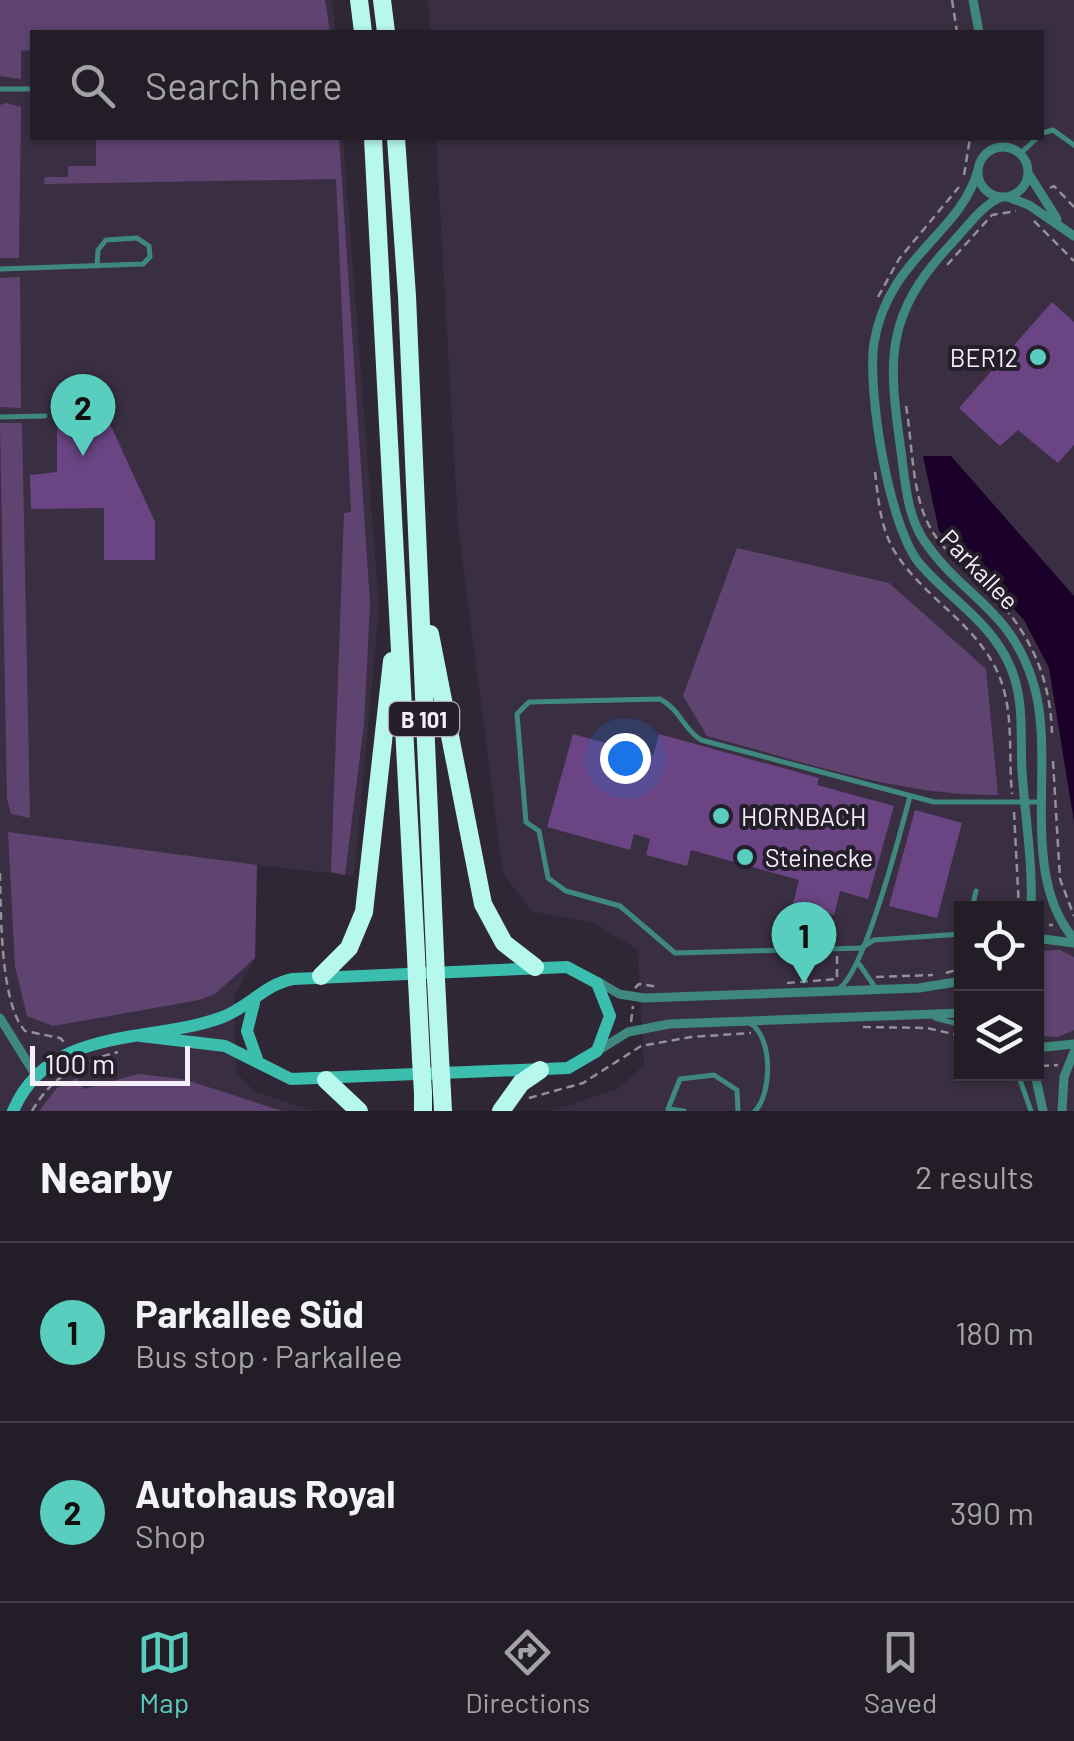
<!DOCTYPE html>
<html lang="en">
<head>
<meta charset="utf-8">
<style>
	body { margin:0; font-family:Barlow,sans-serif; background:#2f2a34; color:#f1f3f6 }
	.controls { position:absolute; right:30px; bottom:30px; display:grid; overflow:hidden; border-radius:0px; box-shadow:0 2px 8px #0004 }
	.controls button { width:90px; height:90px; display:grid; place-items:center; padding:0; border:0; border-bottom:2px solid #403b45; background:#231d28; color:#f1f3f6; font:50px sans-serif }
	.scale { position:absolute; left:30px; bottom:25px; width:160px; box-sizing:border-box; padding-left:10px; border:5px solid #f4eff8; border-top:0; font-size:28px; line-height:35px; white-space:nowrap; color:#f4eff8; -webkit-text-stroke:8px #251e2b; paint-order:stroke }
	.you { position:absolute; left:625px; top:758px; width:35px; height:35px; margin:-25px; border:8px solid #fff; border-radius:50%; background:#1a73e8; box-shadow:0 0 0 15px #1a73e833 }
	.badge { display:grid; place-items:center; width:65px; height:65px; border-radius:50%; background:#59cebf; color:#111; font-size:32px; font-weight:700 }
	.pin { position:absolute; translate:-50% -82px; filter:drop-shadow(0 2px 5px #0008) }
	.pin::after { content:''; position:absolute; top:52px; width:35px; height:30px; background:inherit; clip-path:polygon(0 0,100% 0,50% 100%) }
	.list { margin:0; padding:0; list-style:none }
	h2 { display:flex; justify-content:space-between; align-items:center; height:130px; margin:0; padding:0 40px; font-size:42px }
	h2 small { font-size:32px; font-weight:400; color:#a3a2a8 }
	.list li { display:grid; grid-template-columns:65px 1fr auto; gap:30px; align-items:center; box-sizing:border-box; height:180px; padding:0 40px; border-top:2px solid #403b45 }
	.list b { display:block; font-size:38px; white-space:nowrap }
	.list p { margin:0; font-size:32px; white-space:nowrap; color:#a3a2a8 }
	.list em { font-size:32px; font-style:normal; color:#a3a2a8 }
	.icon { flex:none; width:55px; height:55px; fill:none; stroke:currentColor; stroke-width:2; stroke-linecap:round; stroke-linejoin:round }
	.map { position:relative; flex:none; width:1074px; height:1111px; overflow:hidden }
	.search { position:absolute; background:#231d28; box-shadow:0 2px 8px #0004; left:30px; right:30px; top:30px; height:110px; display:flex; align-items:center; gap:25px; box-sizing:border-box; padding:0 35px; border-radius:0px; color:#a3a2a8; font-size:38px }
	.sheet { height:490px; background:#231d28 }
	nav { display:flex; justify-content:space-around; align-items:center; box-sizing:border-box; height:140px; border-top:2px solid #403b45; background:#231d28; font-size:28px; color:#a3a2a8 }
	nav a { display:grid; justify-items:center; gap:5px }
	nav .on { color:#59cebf }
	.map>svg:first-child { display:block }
</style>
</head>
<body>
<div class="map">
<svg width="1074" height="1111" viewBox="0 0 1074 1111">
	<rect width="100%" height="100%" fill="#2f2735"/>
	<path fill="#3a2f42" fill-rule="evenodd" d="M0,0H332L335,32H32V138H343L379,609L354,876L257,865L255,958L234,996L236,1073L255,1092L314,1111H0Z
		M428,0H1074V1111H551L618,1089L644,1065L638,950L594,923L531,911L503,873L458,525L436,138H1042V32H430ZM962,908H1036V1074H962Z"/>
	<path fill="#5f4471" d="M0,0H325L330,32H32V50L21,51V79L0,76Z
		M6,103L21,107L19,258H0V105Z
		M96,138H339L370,603L364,724L345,875L331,872L344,513L351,512L336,179L44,184L45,177H68V166H96Z
		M20,277L21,408L0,407V278Z
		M0,423H22L30,818L11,814L7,799Z
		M737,548L889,583L986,669L998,795C899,796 802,761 707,736L683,696Z
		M8,832L257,865L255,958L215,994L199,1000L53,1026L27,1016L15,966Z
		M1060,950L1074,957V1030L1058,1037L1038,1036L1037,951Z
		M138,1074L183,1079L282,1111H39L57,1088L77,1078L84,1089Z"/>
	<path fill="#1b002a" d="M923,456H951L1074,596V822L1049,668L1024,620L939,531Z"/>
	<path fill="#6a4483" d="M1052,302L1074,322V445L1058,463L1018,430L1000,446L959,408Z
		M57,425L111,426L155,522V560H104V508L31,509L30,475L57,472Z
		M573,734L653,756L659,734L819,778L817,785L894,806L868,899L840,891L834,915L793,904L799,880L691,850L687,866L646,855L650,839L634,834L630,850L547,827Z
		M915,810L962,823L937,918L889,906Z"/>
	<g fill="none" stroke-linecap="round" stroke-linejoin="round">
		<path stroke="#958f9a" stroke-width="2.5" stroke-dasharray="8 5" stroke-linecap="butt" d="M952,0L957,32
			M964,175L970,138
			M1050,188L1054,186L1074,207
			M1034,221L1074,261
			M947,265L992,215L1016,211
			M878,297L899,259L959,187
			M906,406C913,445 911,500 934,534C946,553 966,568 982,584C1026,625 1050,672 1052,733
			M875,472C878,497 880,524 892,547C919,595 973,620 997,671C1015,710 1008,753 1012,794
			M1053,761L1060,879L1074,916
			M1014,812L1019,908
			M0,873C1,914 0,1003 25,1031L60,1038L65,1043
			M1036,925H1053
			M837,956V978
			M946,973L962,968
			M876,977L933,975
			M787,983L838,979
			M635,988L639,984L659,987
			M631,1022L633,1006
			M863,1027L927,1028L962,1036
			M1041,1066L1058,1065
			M1005,1074L1012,1085
			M529,1098L583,1083L641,1046L691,1037L751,1033
			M32,1111C52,1076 80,1062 118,1052"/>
		<path stroke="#3f887e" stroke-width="5" d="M0,89H32
			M1042,133L1053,130L1074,145
			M1020,154L1037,138
			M0,269C48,267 95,266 143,264L150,257L149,246L137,238L106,240L98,250L97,266
			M0,417L45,416
			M972,908L976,891
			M962,934L874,940L861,948L675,953L620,906L566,891L548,878L539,831L526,822L517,714L529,702L660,699C681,710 682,728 701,740L934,802H1043
			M859,964L875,987
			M840,988C866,967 900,834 910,796
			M935,1018L962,1025
			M751,1024C773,1038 772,1094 755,1111
			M1018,1074L1031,1111
			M668,1109L680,1079L714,1075L737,1090L738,1111
			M668,1109L684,1111"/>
		<path stroke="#3f887e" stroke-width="9" d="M973,0L979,32
			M978 172a25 25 0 1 1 50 0a25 25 0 1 1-50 0Z
			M978,170C960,235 888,257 874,343C867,391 889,528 920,564C950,599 991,622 1010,666C1025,700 1020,736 1022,771C1025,817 1033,863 1031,908
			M1028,173L1057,219
			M1001,197C981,206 967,227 952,243C884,315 888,359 901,451C905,481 907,514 923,539C963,599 1013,608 1035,689C1055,765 1019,875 1074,939
			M1008,197L1029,205L1074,236
			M1036,938L1074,943
			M599,982L619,994L644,998L919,988L962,981
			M0,1018L36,1076
			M1036,1048L1074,1044
			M599,1050L628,1032L669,1024L962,1013
			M1035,1074L1043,1111
			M1062,1111L1064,1077L1074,1052"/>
		<path stroke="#3bbeae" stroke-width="12" d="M254,1003L247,1031L257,1059
			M13,1111C50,1025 147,1044 220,1018C247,1009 265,984 293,979L567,967L597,983L610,1016L597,1051L568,1068L291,1079L225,1046L141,1036"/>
		<path stroke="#b7f8ed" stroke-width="18" d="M359,0L363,32
			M382,0L386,32
			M373,138L416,955
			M396,138L407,296L435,954
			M430,634L483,904L504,943L535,967
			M321,976L349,948L364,912L392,661
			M436,979L440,1058
			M417,980L421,1059
			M326,1080L359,1111
			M442,1092L443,1111
			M423,1093V1111
			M501,1111L521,1083L540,1070"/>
		<path stroke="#b7f8ed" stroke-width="18" d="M435,954L436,979
			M416,955L417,980
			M440,1058L442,1092
			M421,1059L423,1093"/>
	</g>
	<g fill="#59cebf" stroke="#251e2b" stroke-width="4">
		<circle cx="1038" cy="357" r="10"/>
		<circle cx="721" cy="816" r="10"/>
		<circle cx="745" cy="857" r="10"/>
	</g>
	<g text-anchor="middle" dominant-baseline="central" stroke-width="8" stroke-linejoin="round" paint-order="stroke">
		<rect fill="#251e2b" stroke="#b6b0ba" stroke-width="2.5" x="389" y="702" width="70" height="34" rx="8"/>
		<g font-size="22" font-weight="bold" fill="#f4eff8">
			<text x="424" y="719">B 101</text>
		</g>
		<g font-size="25" fill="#f4eff8" stroke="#251e2b" text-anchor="start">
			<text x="1018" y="357" text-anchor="end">BER12</text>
			<text x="741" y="816">HORNBACH</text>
			<text x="765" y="857">Steinecke</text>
		</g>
		<g font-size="25" fill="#f4eff8" stroke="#251e2b">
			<text transform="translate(980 569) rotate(46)">Parkallee</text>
		</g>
	</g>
</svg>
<div class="controls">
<button><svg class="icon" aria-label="locate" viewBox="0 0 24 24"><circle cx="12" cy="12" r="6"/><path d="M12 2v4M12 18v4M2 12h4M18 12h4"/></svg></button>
<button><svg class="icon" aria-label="layers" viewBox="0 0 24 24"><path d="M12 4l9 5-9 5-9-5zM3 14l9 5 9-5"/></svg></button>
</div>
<div class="scale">100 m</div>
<div class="you"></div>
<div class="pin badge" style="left:804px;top:984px">1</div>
<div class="pin badge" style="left:83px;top:456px">2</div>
<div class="search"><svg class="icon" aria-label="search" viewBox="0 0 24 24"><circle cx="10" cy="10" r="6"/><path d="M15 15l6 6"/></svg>Search here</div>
</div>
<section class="sheet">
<h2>Nearby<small>2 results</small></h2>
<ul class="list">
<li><span class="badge">1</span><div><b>Parkallee Süd</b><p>Bus stop · Parkallee</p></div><em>180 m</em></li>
<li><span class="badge">2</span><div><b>Autohaus Royal</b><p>Shop</p></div><em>390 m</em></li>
</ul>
</section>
<nav>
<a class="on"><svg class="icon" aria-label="map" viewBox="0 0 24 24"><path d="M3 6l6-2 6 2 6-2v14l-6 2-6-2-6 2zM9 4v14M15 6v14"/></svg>Map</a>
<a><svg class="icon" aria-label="directions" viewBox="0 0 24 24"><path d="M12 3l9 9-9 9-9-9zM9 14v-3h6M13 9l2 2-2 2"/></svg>Directions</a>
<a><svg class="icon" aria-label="saved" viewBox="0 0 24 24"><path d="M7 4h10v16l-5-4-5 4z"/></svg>Saved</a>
</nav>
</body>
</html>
